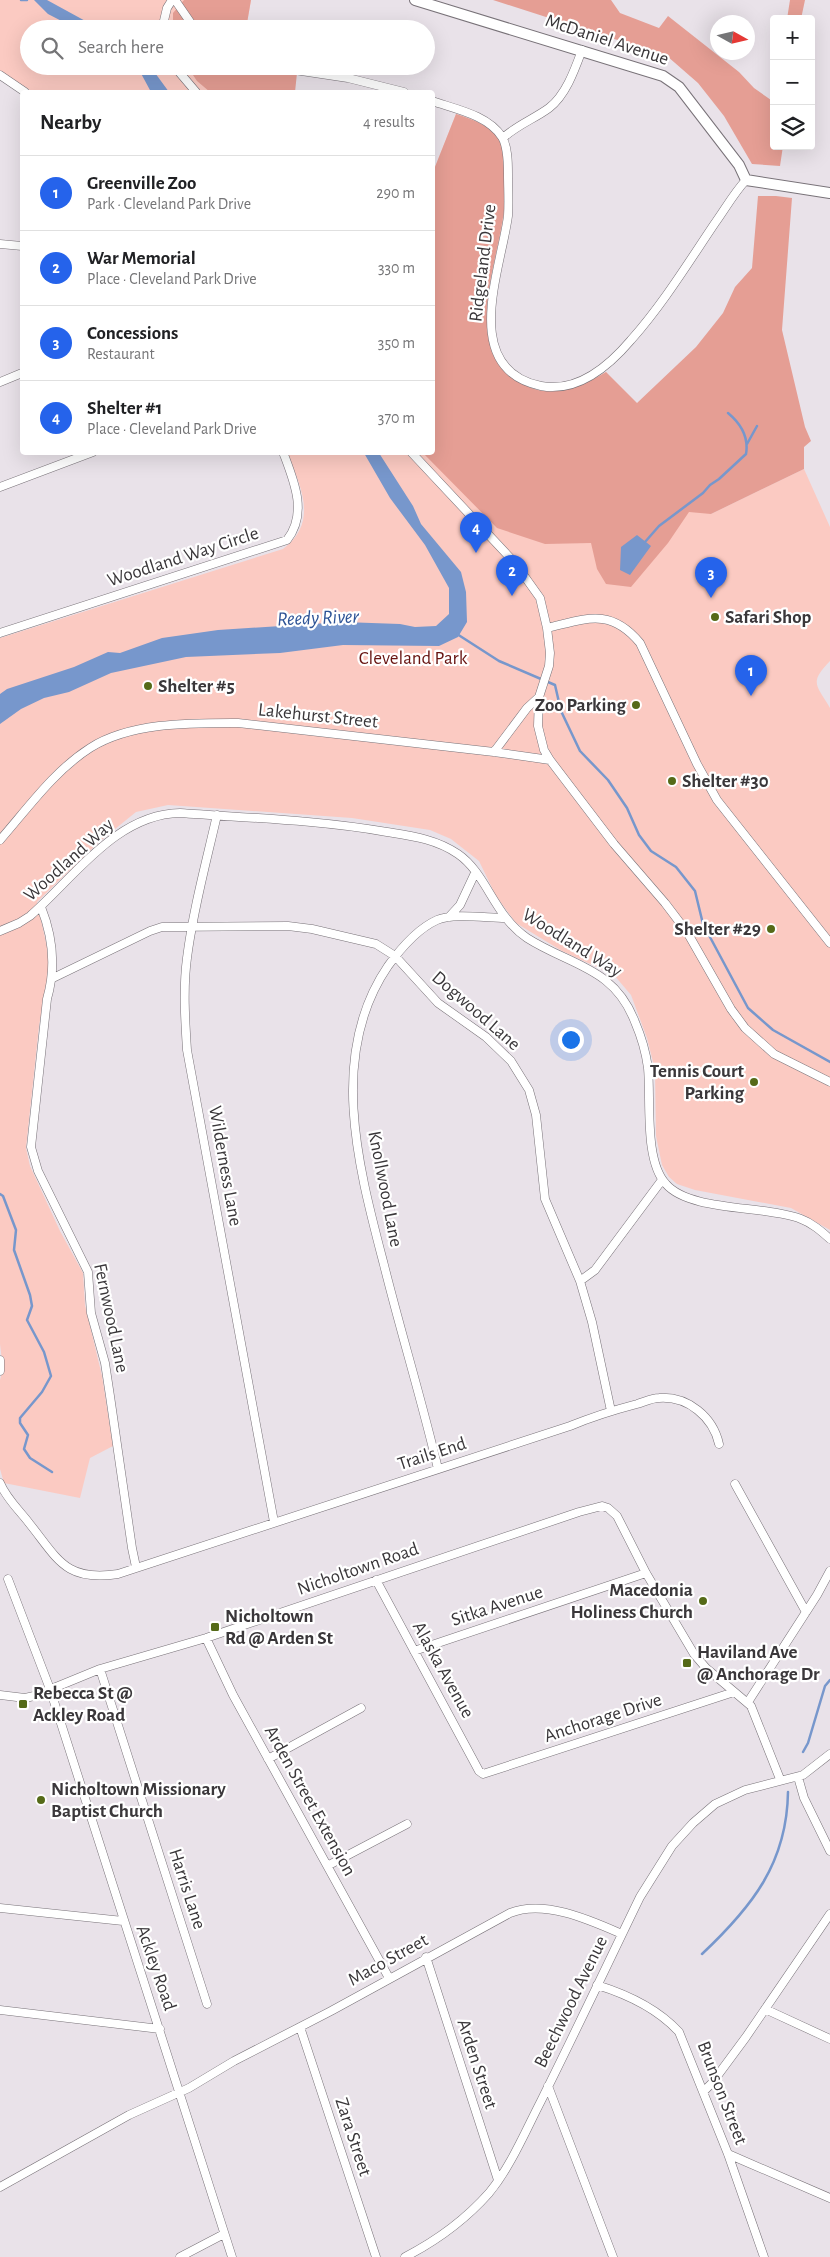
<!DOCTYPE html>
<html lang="en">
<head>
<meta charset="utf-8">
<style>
	body { margin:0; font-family:"Alegreya Sans",sans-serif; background:#f6f6f6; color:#202124 }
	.controls { position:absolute; right:15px; top:15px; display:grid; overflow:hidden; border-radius:5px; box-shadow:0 5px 20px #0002 }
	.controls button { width:45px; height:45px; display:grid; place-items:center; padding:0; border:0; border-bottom:1px solid #e0e0e0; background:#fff; color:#202124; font:25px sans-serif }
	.compass { position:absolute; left:710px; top:15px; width:45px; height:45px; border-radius:50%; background:#fff; box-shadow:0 5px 20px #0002; rotate:98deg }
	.you { position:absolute; left:570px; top:1039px; width:18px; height:18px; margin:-12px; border:4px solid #fff; border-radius:50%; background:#1a73e8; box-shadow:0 0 0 8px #1a73e833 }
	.badge { display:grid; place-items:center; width:32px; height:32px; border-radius:50%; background:#2563eb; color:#fff; font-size:16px; font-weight:700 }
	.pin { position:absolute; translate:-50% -41px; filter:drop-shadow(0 1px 2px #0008) }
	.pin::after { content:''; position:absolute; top:26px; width:18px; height:15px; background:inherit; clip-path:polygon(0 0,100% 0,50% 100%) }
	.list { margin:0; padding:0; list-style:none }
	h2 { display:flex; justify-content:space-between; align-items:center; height:65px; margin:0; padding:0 20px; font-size:21px }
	h2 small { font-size:16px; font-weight:400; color:#757577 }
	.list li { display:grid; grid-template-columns:32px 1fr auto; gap:15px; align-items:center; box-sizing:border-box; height:75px; padding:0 20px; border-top:1px solid #e0e0e0 }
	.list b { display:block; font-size:19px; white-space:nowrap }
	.list p { margin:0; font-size:16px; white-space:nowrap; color:#757577 }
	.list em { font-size:16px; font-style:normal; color:#757577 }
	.icon { flex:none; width:28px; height:28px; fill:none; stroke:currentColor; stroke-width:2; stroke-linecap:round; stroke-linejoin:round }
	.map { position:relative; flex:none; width:830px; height:2257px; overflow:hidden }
	.search { position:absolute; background:#fff; box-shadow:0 5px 20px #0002; left:20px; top:20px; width:415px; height:55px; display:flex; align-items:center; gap:12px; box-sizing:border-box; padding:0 18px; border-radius:28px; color:#757577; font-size:19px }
	.panel { position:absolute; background:#fff; box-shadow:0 5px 20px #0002; left:20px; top:90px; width:415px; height:365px; border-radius:5px }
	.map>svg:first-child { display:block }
</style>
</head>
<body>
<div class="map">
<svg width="830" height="2257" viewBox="0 0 830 2257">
	<rect width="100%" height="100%" fill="#e9e2e9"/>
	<path fill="#fbcac2" d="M0,0H251L246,29H29V66H249L256,68L295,92H33L0,71Z
		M456,114C465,117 479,121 487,128C491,132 504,160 505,166C507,172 505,181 505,188C505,200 505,211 503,222C493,277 463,350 524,385C552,400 582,386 606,372L711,514L804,469L830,527V661C809,683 816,684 830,708V1230L791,1208L695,1190L677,1184L669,1177L662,1165L656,1136L655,1070L647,1038L631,995L614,975L562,951L516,923L496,896L479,861L451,839L430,830L352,818L168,805L136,812L99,842L37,902L49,956L48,977L39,1026L26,1148L30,1166L60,1231L83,1273L85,1305L102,1376L113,1446L90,1458L80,1498L4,1483L0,1469V1380L3,1369L0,1344V638L283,549C319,522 301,487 287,453L432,452L433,172Z"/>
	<path fill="#e59e94" d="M184,0H251L246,29H173V13Z
		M493,0H611L620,13L659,28L668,16L739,72L754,88L771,100L774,92V146H783L780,166L752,164L724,116L698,83L667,56Z
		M790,0H805L801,19H787Z
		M187,66H249L297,73L295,92H210L197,81Z
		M456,114C469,118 494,127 500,141C505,154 505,168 505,182C505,196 505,210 502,223C493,278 463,351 525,385C552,400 582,386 606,372L637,403L696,347L723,313L735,287L752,268L758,196H776L792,198L782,330L805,427L811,441L804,447V469L711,514L689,512L668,543L631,587L606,584L597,569L591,543L545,544L497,528L423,453L432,452L433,172Z"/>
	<path fill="#7797cc" d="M34,0H47L100,29H77L48,14Z
		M137,66H150L169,92H151Z
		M364,453H379L413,506L421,524L461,572L466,592L467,622L458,637L439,646L343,645L280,653L186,657L111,673L69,692L44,698L21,709L0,724V694L7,689L74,667L108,652L120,653L162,638L218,630L343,622L400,624L415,627L436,626L449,614V588L425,545L390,498Z
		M637,535L651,546L630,575L620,570L621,547Z"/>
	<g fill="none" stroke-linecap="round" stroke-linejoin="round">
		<path stroke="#7797cc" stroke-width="2.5" d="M21,0H27
			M747,444L757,426
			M645,542L659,526L703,493L710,485L719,479L746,454C749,437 740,423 728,413
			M457,634L499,661L555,685L561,711L580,751L608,780L627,808L639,835L651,851L676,867L695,891L703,924L748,1008L773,1030L830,1062
			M0,1194L3,1196L16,1230L14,1250L30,1295L32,1306L27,1320L44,1352L51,1376L42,1392L20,1418V1423L28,1435L24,1449L30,1458L52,1472
			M803,1752L808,1743L825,1686L830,1680
			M702,1954C752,1907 787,1863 788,1792"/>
		<defs>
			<path id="minor" d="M175,0L195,29
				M162,29L167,8L172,0
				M174,66L196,92
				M268,66L348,78L404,92
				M0,75L25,92
				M432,101C455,109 488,115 502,137C508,147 508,163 508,174C508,188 509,202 508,216C501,269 459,369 541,386C578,393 609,366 631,340C663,304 688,263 715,223C725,209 734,193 746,180
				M503,138C517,125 534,119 549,108C566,95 575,69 582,50
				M0,244L22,246
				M0,382L22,373
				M411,452L515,563L540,598L547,628L550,653L549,666L539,697L538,726L544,750L550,760
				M0,487L93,452
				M547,628C586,619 610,607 640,643L697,764L717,800L830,943
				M0,633L287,540C308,513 294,481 283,452
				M494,752L527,708L539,697
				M217,815C206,863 193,910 187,958C183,988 185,1019 187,1050L274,1522
				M0,840C28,808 54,771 90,748C131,722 191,723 238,723L494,752L550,760L614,844L665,903L687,932L731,1009L745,1028L774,1054L830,1082
				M41,907C53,937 56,968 47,999L31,1147L38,1171L88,1272L91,1313L105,1363L110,1396L132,1548L136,1567
				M449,917L460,905L475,873
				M0,931L19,923L30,916C74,878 116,814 180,813C249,818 319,820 387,832C412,836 436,839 458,854C487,874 494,916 527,938C571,966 614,967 635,1022C641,1036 646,1053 648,1068C651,1100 644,1161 666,1184C690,1212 766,1205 801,1219C812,1223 821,1231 830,1239
				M53,978L150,931L162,927L288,926L312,929L376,944L395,956L438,1003L486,1037L511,1061L529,1090L536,1115L545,1199L580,1281L592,1322L611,1411
				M580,1281L595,1270L662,1180
				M0,1360V1371
				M438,1469C422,1401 401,1333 384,1265C359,1169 327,1055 388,966C401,948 417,929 437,920C453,913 487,918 505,918
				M0,1483C6,1498 19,1510 29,1523C58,1559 65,1582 118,1574L570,1426C592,1417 614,1410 637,1404C644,1402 652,1398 659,1398C688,1396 713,1417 719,1444
				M735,1484L806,1612
				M8,1579L50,1689L232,2257
				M376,1580L479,1771L483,1774L734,1692
				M206,1638L233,1695L389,1978
				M414,1651L646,1573
				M100,1669L207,2004
				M0,1695L25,1698L34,1696L100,1669L206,1638L579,1512L602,1506L608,1508L617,1516L646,1573L694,1654L706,1668L751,1706L780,1779
				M748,1702L817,1595L830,1571
				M268,1759L361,1708
				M798,1777L804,1798L830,1851
				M329,1865L407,1824
				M0,1908L123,1921
				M426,1957L498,2180
				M597,1985C626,1994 658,2009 679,2032L728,2154L764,2257
				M765,2009L830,2039
				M0,2010L160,2029
				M300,2027L376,2257
				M548,2086L613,2257
				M704,2091L712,2083L746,2037L830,1914
				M728,2154L830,2198
				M0,2187L129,2115L189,2088L234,2061L331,2011L510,1913C544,1899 590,1920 622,1934
				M180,2257L224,2234
				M405,2257C436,2241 466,2219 489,2193C511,2166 525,2132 541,2101C575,2033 607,1965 640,1897L672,1846L693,1823L715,1804L745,1790L803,1775L830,1754"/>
			<path id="tertiary" d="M415,0L663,76L679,87L739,165L746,180L830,193"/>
		</defs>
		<use href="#minor" stroke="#787278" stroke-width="9"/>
		<use href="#tertiary" stroke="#787278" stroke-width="12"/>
		<use href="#minor" stroke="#fff" stroke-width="8"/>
		<use href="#tertiary" stroke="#fff" stroke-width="10"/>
	</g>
	<g fill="#556a18" stroke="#fff" stroke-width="2">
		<circle cx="715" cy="617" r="5"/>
		<circle cx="148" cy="686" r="5"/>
		<circle cx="636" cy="705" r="5"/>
		<circle cx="672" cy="781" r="5"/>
		<circle cx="771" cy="929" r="5"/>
		<circle cx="754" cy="1082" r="5"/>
		<circle cx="703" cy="1601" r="5"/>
		<rect x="210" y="1622" width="10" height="10" rx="2.5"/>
		<rect x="682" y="1658" width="10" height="10" rx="2.5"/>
		<rect x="18" y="1699" width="10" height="10" rx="2.5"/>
		<circle cx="41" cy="1800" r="5"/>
	</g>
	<g text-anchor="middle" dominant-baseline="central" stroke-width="4.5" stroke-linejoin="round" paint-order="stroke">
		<g font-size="19" fill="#3a373a" stroke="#fff">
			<text transform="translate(607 40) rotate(18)">McDaniel Avenue</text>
			<text transform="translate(483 263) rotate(-83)">Ridgeland Drive</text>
			<text transform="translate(183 557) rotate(-18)">Woodland Way Circle</text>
			<text transform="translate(318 716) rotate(6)">Lakehurst Street</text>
			<text transform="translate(69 860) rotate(-42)">Woodland Way</text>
			<text transform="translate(572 943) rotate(32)">Woodland Way</text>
			<text transform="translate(476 1011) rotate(41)">Dogwood Lane</text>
			<text transform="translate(225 1166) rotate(80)">Wilderness Lane</text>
			<text transform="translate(385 1189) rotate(79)">Knollwood Lane</text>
			<text transform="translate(111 1318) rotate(78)">Fernwood Lane</text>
			<text transform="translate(432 1454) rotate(-18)">Trails End</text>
			<text transform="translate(358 1569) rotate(-19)">Nicholtown Road</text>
			<text transform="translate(497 1606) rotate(-18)">Sitka Avenue</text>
			<text transform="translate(443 1670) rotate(61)">Alaska Avenue</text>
			<text transform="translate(603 1718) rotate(-18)">Anchorage Drive</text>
			<text transform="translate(310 1801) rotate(61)">Arden Street Extension</text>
			<text transform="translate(187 1889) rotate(72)">Harris Lane</text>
			<text transform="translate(388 1960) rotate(-29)">Maco Street</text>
			<text transform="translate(156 1968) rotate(71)">Ackley Road</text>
			<text transform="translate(571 2002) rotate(-64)">Beechwood Avenue</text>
			<text transform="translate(477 2064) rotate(72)">Arden Street</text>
			<text transform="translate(722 2093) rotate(69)">Brunson Street</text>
			<text transform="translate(353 2137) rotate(72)">Zara Street</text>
		</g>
		<g font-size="19" font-weight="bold" fill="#3a373a" stroke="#fff" text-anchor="start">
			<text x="725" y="617">Safari Shop</text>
			<text x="158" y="686">Shelter #5</text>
			<text x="626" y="705" text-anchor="end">Zoo Parking</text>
			<text x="682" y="781">Shelter #30</text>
			<text x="761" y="929" text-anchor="end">Shelter #29</text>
			<text x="744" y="1071" text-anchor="end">Tennis Court<tspan x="744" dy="22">Parking</tspan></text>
			<text x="693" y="1590" text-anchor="end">Macedonia<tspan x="693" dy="22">Holiness Church</tspan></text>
			<text x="225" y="1616">Nicholtown<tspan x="225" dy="22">Rd @ Arden St</tspan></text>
			<text x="697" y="1652">Haviland Ave<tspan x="697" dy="22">@ Anchorage Dr</tspan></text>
			<text x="33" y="1693">Rebecca St @<tspan x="33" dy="22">Ackley Road</tspan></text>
			<text x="51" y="1789">Nicholtown Missionary<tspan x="51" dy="22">Baptist Church</tspan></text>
		</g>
		<g font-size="19" fill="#671310" stroke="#fff">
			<text x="413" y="658">Cleveland Park</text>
		</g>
		<g font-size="20" font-style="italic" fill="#2d5396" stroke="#fff">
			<text transform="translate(318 618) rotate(-2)">Reedy River</text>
		</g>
	</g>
</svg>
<div class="controls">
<button>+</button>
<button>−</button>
<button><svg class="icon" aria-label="layers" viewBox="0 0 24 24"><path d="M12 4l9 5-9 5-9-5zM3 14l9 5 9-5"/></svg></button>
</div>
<svg class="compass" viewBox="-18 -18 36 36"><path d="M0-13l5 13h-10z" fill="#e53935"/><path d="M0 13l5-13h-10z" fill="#757577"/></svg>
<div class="you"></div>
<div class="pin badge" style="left:751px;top:696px">1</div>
<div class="pin badge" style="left:512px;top:596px">2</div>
<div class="pin badge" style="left:711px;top:598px">3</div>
<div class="pin badge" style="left:476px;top:553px">4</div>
<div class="search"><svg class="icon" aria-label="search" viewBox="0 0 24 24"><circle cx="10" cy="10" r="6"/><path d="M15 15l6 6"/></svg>Search here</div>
<section class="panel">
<h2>Nearby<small>4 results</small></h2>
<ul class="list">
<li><span class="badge">1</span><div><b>Greenville Zoo</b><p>Park · Cleveland Park Drive</p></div><em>290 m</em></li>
<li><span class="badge">2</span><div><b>War Memorial</b><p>Place · Cleveland Park Drive</p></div><em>330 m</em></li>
<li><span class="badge">3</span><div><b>Concessions</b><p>Restaurant</p></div><em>350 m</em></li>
<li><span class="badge">4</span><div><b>Shelter #1</b><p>Place · Cleveland Park Drive</p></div><em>370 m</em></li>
</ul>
</section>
</div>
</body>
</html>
